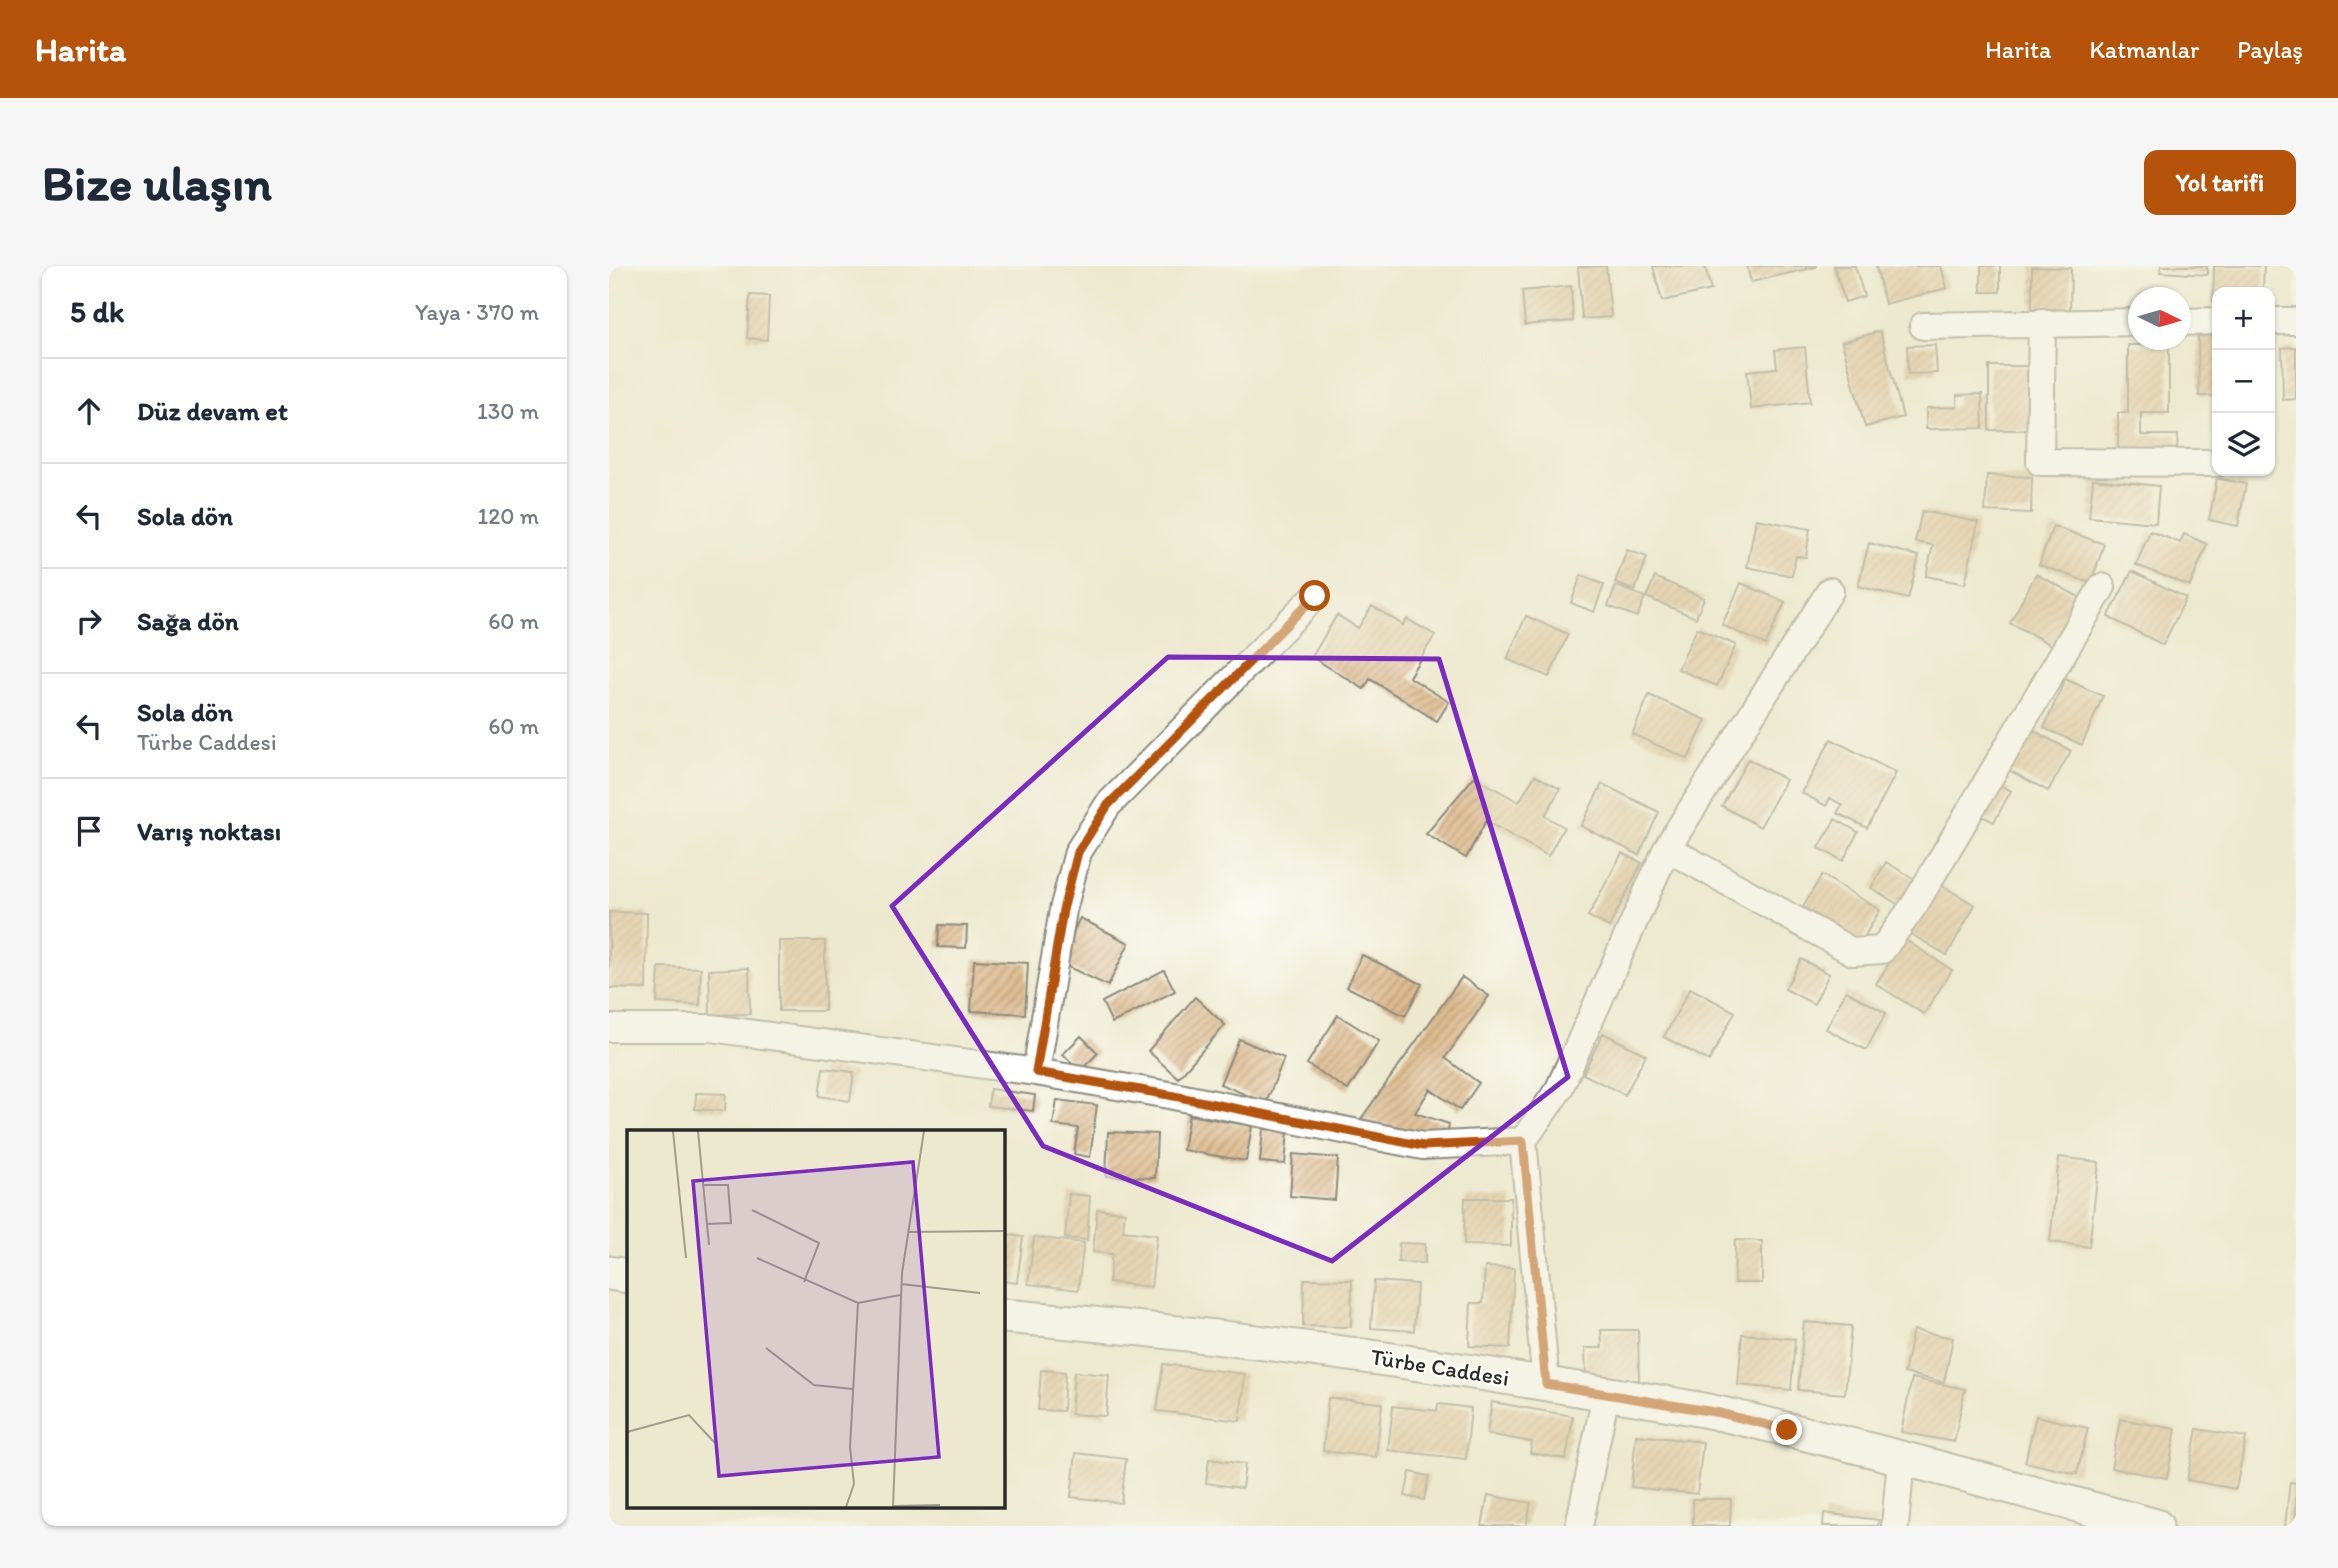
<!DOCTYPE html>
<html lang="tr">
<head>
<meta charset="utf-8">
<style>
	body { margin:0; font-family:Itim,sans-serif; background:#f6f6f7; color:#1f2937 }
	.controls { position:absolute; right:21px; top:21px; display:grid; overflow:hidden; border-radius:14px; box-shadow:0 2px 5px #0004 }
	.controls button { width:63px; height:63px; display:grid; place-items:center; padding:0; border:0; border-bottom:2px solid #e0e1e3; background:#fff; color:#1f2937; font:35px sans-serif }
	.compass { position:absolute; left:1519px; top:21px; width:63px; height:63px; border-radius:50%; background:#fff; box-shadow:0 2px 5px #0004; rotate:95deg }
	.stop { position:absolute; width:21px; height:21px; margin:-16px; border:5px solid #b45309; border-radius:50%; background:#fff }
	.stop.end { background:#b45309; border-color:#fff; box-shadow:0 2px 7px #0008 }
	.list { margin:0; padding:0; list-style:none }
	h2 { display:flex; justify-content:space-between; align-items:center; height:91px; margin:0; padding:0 28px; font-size:30px }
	h2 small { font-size:23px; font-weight:400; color:#747a83 }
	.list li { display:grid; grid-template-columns:46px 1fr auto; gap:21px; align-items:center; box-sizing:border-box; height:105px; padding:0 28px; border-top:2px solid #e0e1e3 }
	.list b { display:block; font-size:26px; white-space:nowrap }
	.list p { margin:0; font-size:23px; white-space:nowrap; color:#747a83 }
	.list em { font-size:23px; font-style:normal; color:#747a83 }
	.icon { flex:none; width:38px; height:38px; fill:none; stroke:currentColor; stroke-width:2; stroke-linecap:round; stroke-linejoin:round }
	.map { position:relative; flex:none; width:1687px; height:1260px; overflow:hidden; border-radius:14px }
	header { display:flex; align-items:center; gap:42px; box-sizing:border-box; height:98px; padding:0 35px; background:#b45309; color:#fff }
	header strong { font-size:33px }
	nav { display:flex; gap:38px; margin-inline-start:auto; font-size:24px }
	.intro { display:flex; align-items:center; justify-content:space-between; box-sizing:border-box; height:168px; padding:0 42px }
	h1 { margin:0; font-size:49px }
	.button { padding:18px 32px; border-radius:14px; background:#b45309; color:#fff; font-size:24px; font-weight:700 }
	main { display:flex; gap:42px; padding:0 42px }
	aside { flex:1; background:#fff; border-radius:14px; box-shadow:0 2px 5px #0004 }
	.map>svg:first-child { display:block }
</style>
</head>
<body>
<header>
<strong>Harita</strong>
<nav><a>Harita</a><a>Katmanlar</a><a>Paylaş</a></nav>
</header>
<div class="intro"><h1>Bize ulaşın</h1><a class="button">Yol tarifi</a></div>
<main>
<aside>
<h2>5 dk<small>Yaya · 370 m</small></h2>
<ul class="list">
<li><svg class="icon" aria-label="ahead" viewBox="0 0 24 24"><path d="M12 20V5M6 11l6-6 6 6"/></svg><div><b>Düz devam et</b></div><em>130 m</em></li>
<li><svg class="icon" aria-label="left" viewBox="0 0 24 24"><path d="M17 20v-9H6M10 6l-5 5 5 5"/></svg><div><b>Sola dön</b></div><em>120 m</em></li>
<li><svg class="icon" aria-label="right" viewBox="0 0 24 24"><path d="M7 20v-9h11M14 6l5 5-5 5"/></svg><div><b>Sağa dön</b></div><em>60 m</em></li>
<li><svg class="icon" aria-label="left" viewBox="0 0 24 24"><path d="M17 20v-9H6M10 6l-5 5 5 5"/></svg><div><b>Sola dön</b><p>Türbe Caddesi</p></div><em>60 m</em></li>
<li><svg class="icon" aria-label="arrive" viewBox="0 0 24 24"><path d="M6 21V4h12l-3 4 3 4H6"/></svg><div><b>Varış noktası</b></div></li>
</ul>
</aside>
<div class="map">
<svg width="1687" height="1260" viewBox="0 0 1687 1260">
	<defs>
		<pattern id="building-hatch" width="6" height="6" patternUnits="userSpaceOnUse" patternTransform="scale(1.75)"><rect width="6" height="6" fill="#debb8f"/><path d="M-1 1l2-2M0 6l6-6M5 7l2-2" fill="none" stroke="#b49875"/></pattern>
	</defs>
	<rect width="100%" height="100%" fill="#fdfcf7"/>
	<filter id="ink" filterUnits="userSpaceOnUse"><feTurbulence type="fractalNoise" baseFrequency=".0143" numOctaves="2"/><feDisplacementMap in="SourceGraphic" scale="14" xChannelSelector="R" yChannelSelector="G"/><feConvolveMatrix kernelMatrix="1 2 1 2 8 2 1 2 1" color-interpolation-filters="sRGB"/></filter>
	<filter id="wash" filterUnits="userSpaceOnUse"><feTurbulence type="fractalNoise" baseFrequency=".00686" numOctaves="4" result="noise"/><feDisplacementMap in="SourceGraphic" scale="28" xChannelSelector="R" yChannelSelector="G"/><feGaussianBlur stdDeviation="1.57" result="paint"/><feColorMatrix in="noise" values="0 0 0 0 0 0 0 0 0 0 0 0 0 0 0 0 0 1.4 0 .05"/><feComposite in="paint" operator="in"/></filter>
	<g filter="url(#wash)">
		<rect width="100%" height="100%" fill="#ede9cf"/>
		<g id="blocks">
			<path fill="url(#building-hatch)" d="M997,0L1002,51L973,53L969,1Z
				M1044,0H1096L1102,24L1053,35Z
				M1138,0H1207V1L1142,16Z
				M1225,0H1246L1255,30L1236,36Z
				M1267,0H1332L1338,22L1276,38Z
				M1372,0H1391V26H1372Z
				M1552,0H1598V9L1551,6Z
				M1605,0H1655L1654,26H1608V36H1604Z
				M1423,1L1462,2L1461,44L1423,43Z
				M962,20L964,55L916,59L913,25Z
				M141,29L160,30L158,74L138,72Z
				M1271,65L1294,151L1256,161L1233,76Z
				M1589,70H1608V130H1590Z
				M1326,79L1328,107L1299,108L1298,80Z
				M1519,79H1560V147H1532V169H1569L1568,183H1509V147H1519Z
				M1196,81L1201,136L1142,143L1138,105L1168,102L1166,84Z
				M1687,81V133L1674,134L1673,82Z
				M1380,100H1423V164H1380Z
				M1373,128L1374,162L1317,163V142L1348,141V129Z
				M1378,209L1423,211L1422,247L1376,245Z
				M1608,212L1637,218L1629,260L1600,254Z
				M1484,213L1550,220L1547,257L1480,251Z
				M1313,245L1369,256L1356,318L1317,310L1324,279L1306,276Z
				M1147,253L1201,263L1197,291L1187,290L1183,310L1138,301Z
				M1444,260L1495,278L1482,317L1430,299Z
				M1541,265L1571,277L1575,268L1598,278L1581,320L1527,299Z
				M1260,277L1310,290L1299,333L1249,320Z
				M1018,284L1038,291L1026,325L1006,317Z
				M1523,305L1577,332L1554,379L1499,351Z
				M1427,308L1472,332L1446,381L1401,357Z
				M972,309L995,319L985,346L962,337Z
				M1046,311L1095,332L1087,352L1037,331Z
				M1132,317L1176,336L1157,379L1113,359Z
				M1007,320L1036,331L1028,351L999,340Z
				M763,340L794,359L798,353L826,369L800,411L840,436L828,455L761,413L755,423L703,391L728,349L749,362Z
				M917,350L959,368L940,411L898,393Z
				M1088,362L1127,379L1108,420L1069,403Z
				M1456,413L1494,430L1473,479L1435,462Z
				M1040,429L1097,454L1079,493L1023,468Z
				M1420,462L1462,485L1439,525L1398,503Z
				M1222,473L1287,507L1258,562L1228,547L1233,539L1221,532L1217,540L1193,527Z
				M1139,493L1177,514L1151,561L1113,540Z
				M926,509L951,523L936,550L955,561L939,590L877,555L857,592L817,568L865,511L910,536Z
				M1384,515L1402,525L1385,556L1367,547Z
				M993,518L1050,546L1030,589L972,560Z
				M1226,553L1249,566L1234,595L1210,582Z
				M1013,587L1033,597L1000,661L979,650Z
				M1277,596L1307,614L1292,640L1262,622Z
				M1213,609L1271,644L1252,676L1194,641Z
				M1330,618L1366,639L1338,689L1302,668Z
				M0,646L38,647L37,723L0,722Z
				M471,652L520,677L499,720L449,696Z
				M330,659L358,660L357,682L329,681Z
				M1295,673L1343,704L1315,748L1267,718Z
				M170,675H216V745H170Z
				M753,689L813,718L796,750L738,721Z
				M1192,693L1220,708L1205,738L1176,723Z
				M365,694L419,697L416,748L362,745Z
				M50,701L92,702L91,739L48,737Z
				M140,702L141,748L101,749L100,704Z
				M555,704L566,725L503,757L493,736Z
				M853,711L880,730L836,792L870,817L851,844L821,823L806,847L840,858L838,874L752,853Z
				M1081,722L1126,746L1100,795L1055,771Z
				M1237,725L1277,747L1257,784L1217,763Z
				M586,731L616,759L569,812L539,785Z
				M729,749L770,775L739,824L698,798Z
				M994,767L1037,789L1016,829L974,808Z
				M472,770L489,787L471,805L454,788Z
				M630,773L675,792L657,837L611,818Z
				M214,802L245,806L241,835L210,830Z
				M381,823L426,829L424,845L379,840Z
				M87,827L117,828L116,845L86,843Z
				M448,834L488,839L481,891L465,888L469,862L444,859Z
				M580,849L643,860L637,895L574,884Z
				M654,863L679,865L676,898L651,896Z
				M499,866L548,868L546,912L497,910Z
				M684,888L729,892L726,934L681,930Z
				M1450,891L1490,896L1480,981L1441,976Z
				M460,928L481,930L478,974L456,972Z
				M856,932H902V980L855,979Z
				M488,943L516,946L514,965L548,969L542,1021L500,1016L503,988L484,986Z
				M394,968L414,971L408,1017L394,1015Z
				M425,971L475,977L469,1024L419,1018Z
				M1126,974L1153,975V1017H1125Z
				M790,977L816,978V997L789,996Z
				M876,1001L905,1002L901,1082L860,1080L862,1037H874Z
				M695,1013L743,1014L742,1061L694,1060Z
				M765,1015L808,1018L805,1065L762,1062Z
				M1195,1056L1242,1060L1236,1128L1189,1124Z
				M992,1064H1029L1030,1114L977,1115L976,1082H993Z
				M1304,1064L1344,1072L1335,1116L1295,1107Z
				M1133,1068L1186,1073L1182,1124L1129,1119Z
				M554,1098L636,1108L631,1155L548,1145Z
				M432,1104L456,1106L454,1145L429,1144Z
				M465,1106L500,1109L497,1150L462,1148Z
				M1303,1112L1356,1123L1345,1176L1292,1166Z
				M719,1132L773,1137L767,1191L714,1185Z
				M883,1136L964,1150L957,1193L921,1187L923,1176L878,1168Z
				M829,1138L862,1142L857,1193L779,1184L784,1140L828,1145Z
				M1427,1150L1479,1162L1468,1208L1416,1196Z
				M1511,1153L1567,1163L1558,1212L1502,1202Z
				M1588,1163L1637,1171L1627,1223L1578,1214Z
				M1027,1169L1094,1176L1088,1228L1022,1221Z
				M467,1187L517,1193L512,1237L462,1231Z
				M600,1193L636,1198L633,1222L597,1217Z
				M801,1206L820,1210L815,1234L796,1230Z
				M1681,1216L1687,1217V1260H1676Z
				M879,1229L922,1237L917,1260H873Z
				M1084,1233H1122L1121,1260H1084Z
				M1215,1247L1270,1254L1269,1260H1214Z"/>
		</g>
	</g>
	<g filter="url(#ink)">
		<use href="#blocks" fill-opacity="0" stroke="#8c8a7d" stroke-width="2"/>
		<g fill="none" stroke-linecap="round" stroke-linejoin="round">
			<defs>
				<path id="minor" d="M1661,55H1687
					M1433,56L1431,196L1608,197
					M1572,56L1608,55
					M1314,60L1530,56
					M1058,582L1244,686L1273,684L1306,638L1493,321
					M0,762H102L427,806L560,829L814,880L914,875
					M427,806L454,644L469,586L499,539L706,330
					M937,1118L914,875L950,823L1058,582L1221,325
					M970,1260L997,1128
					M1286,1260L1292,1193"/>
				<path id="tertiary" d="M0,1007L19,1010
					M394,1050C576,1065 758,1088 938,1118C996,1128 1055,1135 1113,1148C1259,1181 1403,1222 1547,1260"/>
			</defs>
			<use href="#minor" stroke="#8c8a7d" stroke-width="30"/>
			<use href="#tertiary" stroke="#8c8a7d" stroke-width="37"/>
			<use href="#minor" stroke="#fff" stroke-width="26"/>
			<use href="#tertiary" stroke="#fff" stroke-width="33"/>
		</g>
	</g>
	<g fill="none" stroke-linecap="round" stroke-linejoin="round" filter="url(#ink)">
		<path stroke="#b45309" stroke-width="9" d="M706,330L499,539L469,586L454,644L427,806L560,829L814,880L914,875L937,1118L1111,1147L1178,1164"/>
	</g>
	<path d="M0 0H1687V1260H0ZM559,391L830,393L959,811L723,995L434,880L283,640Z" fill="#ede9cf" fill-opacity=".55" fill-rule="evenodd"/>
	<path fill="none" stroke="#7b2cbf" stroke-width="5" stroke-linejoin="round" d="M559,391L830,393L959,811L723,995L434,880L283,640Z"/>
	<g text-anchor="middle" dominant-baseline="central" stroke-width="5" stroke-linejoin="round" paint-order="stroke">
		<g font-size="23" fill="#2b2b2b" stroke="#fdfcf7">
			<text transform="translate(831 1101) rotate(9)">Türbe Caddesi</text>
		</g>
	</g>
	<g transform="translate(18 864)">
		<rect width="378" height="378" fill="#ede9cf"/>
		<path fill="none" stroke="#9f9d8d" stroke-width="2" d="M46,1L59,128M71,1L82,115M76,55H101L104,93L79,94M125,80L192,113L177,152M281,102L378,101M130,128L231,173L273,165M274,154L353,163M139,218L187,255L226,259M0,302L62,285L88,313M266,376L313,375M219,377L227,354L223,317L231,173M266,377L275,143L297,1"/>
		<path fill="#7b2cbf" fill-opacity="0.15" stroke="#7b2cbf" stroke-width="3.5" d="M286,32L312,327L92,346L66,51Z"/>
		<rect width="378" height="378" fill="none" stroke="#2b2b2b" stroke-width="3.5"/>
	</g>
</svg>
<div class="controls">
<button>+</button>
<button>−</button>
<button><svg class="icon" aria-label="layers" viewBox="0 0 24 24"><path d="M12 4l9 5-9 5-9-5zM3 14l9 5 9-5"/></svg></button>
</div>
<svg class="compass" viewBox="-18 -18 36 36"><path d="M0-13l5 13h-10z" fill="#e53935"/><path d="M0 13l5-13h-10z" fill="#747a83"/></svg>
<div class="stop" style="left:706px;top:330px"></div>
<div class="stop end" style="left:1178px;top:1164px"></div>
</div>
</main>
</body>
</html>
